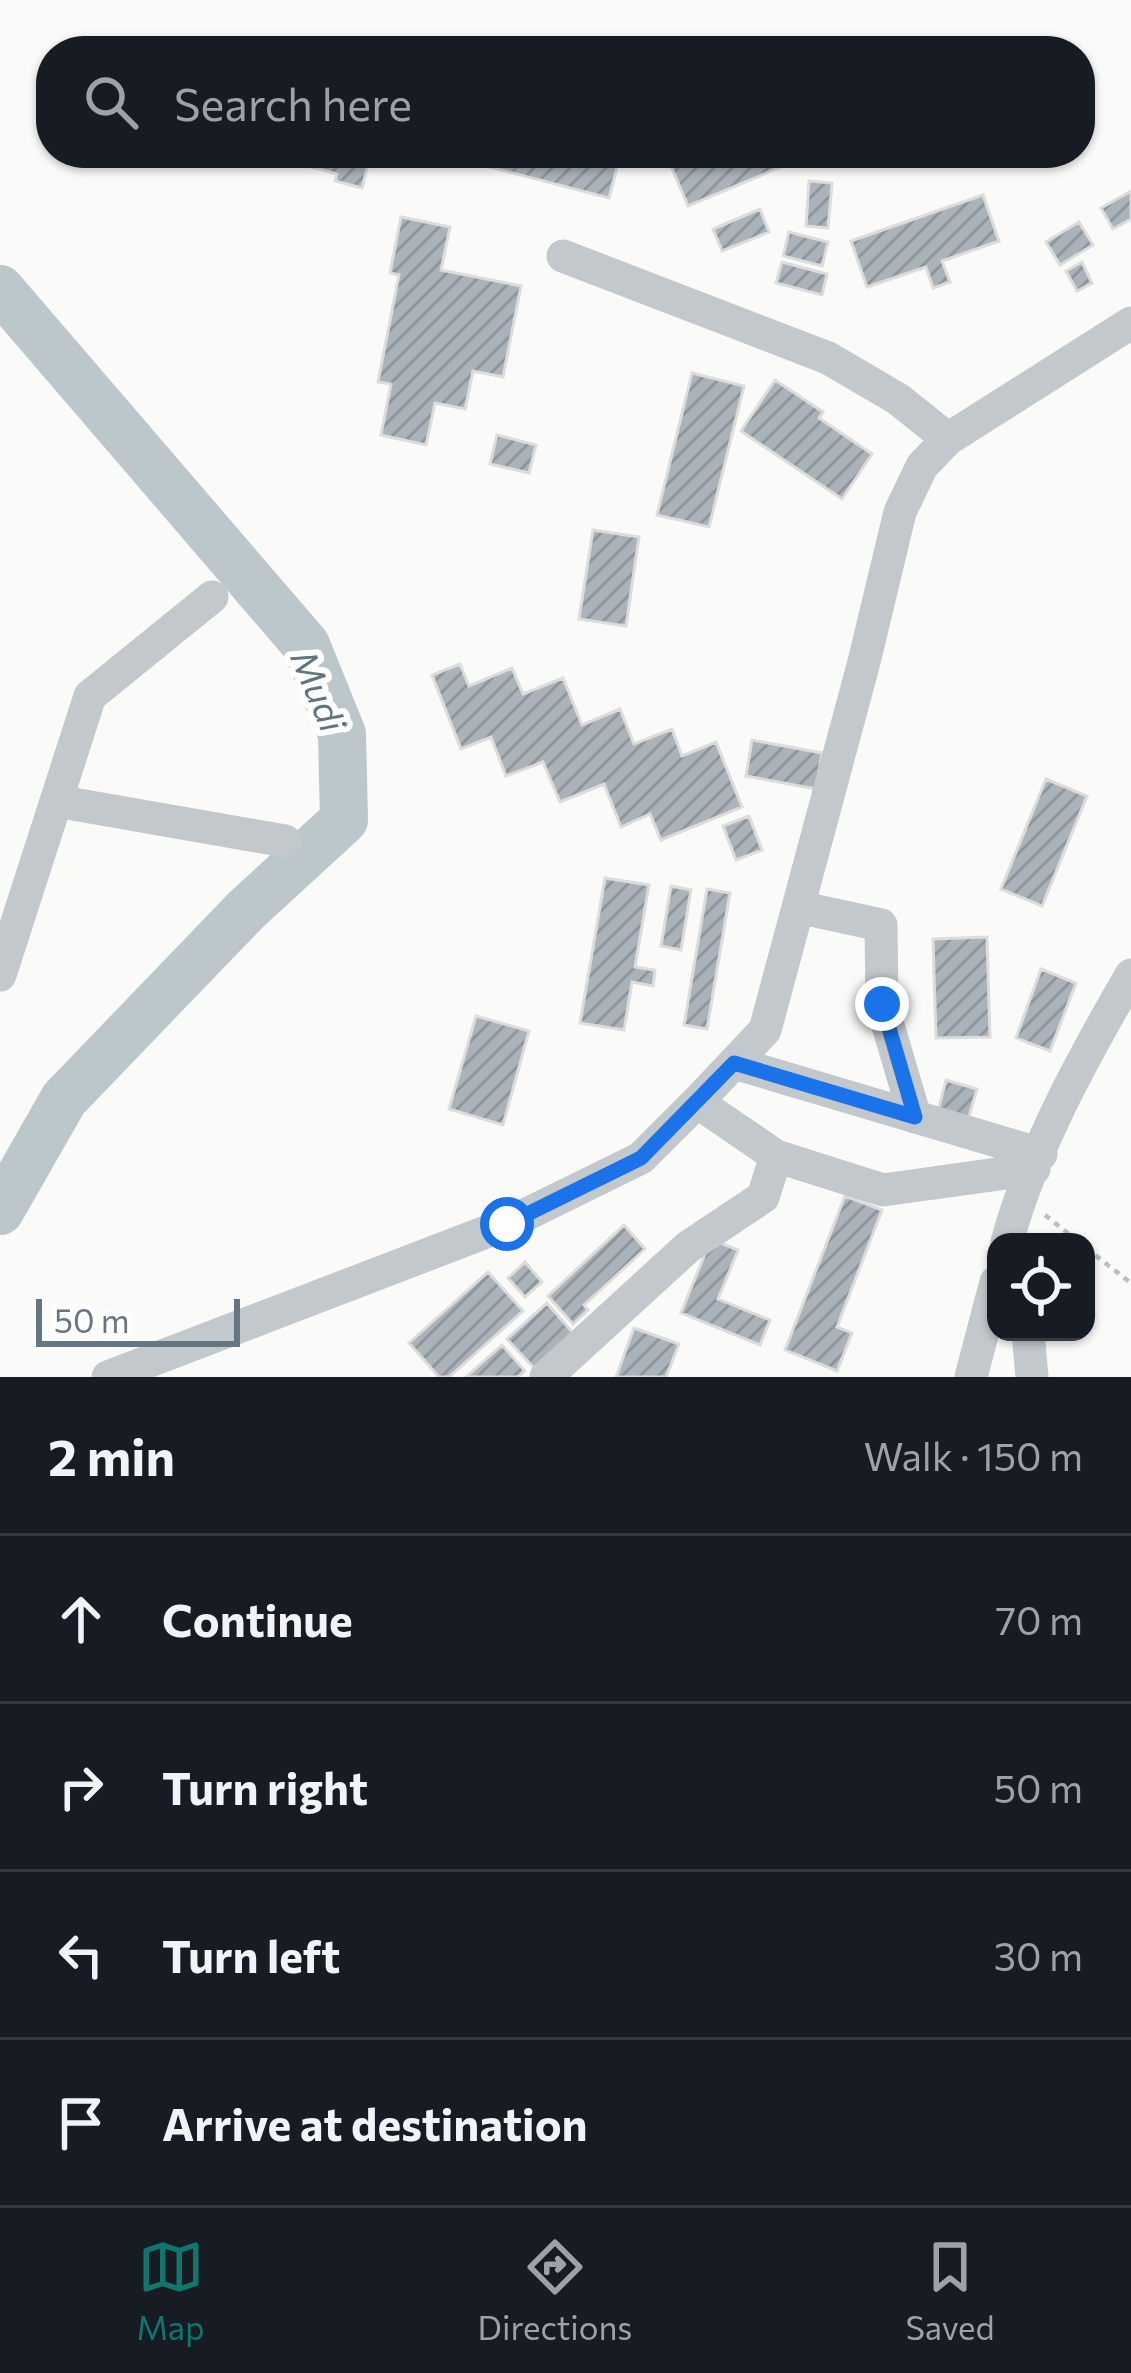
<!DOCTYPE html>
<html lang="en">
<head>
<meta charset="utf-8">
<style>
	body { margin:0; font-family:Commissioner,sans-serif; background:#20242c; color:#f1f3f6 }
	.controls { position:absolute; right:36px; bottom:36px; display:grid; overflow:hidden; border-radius:24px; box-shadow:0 3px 9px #0004 }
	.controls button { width:108px; height:108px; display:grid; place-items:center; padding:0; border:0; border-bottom:3px solid #363941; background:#171b24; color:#f1f3f6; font:60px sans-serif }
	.scale { position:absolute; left:36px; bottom:30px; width:204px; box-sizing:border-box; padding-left:12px; border:6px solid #657683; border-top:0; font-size:33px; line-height:42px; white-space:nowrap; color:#657683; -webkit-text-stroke:9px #fff; paint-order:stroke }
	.stop { position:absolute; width:36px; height:36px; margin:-27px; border:9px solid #1a73e8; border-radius:50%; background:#fff }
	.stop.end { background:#1a73e8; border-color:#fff; box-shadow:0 3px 12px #0008 }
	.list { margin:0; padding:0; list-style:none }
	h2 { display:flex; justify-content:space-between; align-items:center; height:156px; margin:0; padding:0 48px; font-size:51px }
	h2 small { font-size:39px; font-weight:400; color:#9ea1a6 }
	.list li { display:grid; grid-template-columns:78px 1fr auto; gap:36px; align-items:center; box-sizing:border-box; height:168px; padding:0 48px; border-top:3px solid #363941 }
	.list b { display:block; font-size:45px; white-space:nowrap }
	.list em { font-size:39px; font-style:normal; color:#9ea1a6 }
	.icon { flex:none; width:66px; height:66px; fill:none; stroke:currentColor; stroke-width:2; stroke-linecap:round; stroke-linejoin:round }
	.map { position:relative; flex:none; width:1131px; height:1377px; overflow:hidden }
	.search { position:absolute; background:#171b24; box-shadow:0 3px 9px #0004; left:36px; right:36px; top:36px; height:132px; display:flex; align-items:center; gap:30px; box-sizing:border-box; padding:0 42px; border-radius:48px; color:#9ea1a6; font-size:45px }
	.sheet { height:828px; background:#171b24 }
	nav { display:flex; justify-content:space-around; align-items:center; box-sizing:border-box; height:168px; border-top:3px solid #363941; background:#171b24; font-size:33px; color:#9ea1a6 }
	nav a { display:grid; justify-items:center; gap:6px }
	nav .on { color:#0f766e }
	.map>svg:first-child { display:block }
</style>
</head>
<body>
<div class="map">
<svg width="1131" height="1377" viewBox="0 0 1131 1377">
	<defs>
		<pattern id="building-hatch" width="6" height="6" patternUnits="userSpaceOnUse" patternTransform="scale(3)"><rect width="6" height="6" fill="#aab3b9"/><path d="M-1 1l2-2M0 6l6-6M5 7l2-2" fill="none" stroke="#8e969c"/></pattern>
	</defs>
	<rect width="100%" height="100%" fill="#fafaf8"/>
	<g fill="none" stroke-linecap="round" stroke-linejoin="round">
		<path stroke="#bbc7cb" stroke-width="48" d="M0,289L306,645L342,734L344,820L247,909L64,1099L0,1211"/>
	</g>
	<path fill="url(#building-hatch)" stroke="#dcdcda" stroke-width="3" d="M307,153H371L362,188L335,181L337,174L304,165Z
		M436,153H593L619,160L609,198Z
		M701,153H814L688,206L671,166Z
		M809,181L832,183L828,228L806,226Z
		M1131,191V219L1113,229L1101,208Z
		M983,195L999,241L942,261L950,282L933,288L926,267L867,287L851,241Z
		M760,209L769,232L722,251L713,229Z
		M401,217L450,227L441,270L521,286L503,377L473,371L465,409L435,403L426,445L381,435L391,384L378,382L399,275L390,273Z
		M1079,222L1093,245L1060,265L1046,242Z
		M789,232L828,242L822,266L783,256Z
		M782,262L827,274L822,295L776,283Z
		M1082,262L1092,283L1077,291L1066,271Z
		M692,373L744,386L709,527L657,515Z
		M775,380L823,412L819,418L872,454L842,499L741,431Z
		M497,435L536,445L529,473L490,464Z
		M593,530L639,537L626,626L579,619Z
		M460,664L469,686L512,668L523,694L563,678L582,725L620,709L634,744L672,729L682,756L716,742L742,807L661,840L650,814L621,827L604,784L560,802L543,762L506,776L491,737L461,749L432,675Z
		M752,740L822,753L816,789L746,776Z
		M1046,779L1087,796L1042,906L1001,889Z
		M749,816L762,850L736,860L723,826Z
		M605,878L649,885L635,967L655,970L653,986L632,982L624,1030L580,1023Z
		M671,886L691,890L681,950L661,946Z
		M707,889L730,893L707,1029L684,1025Z
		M987,937L990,1037L936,1038L933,939Z
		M1041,969L1076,983L1050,1051L1016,1038Z
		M476,1016L529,1031L503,1125L449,1109Z
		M946,1080L977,1089L968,1120L938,1111Z
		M845,1196L882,1210L837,1327L852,1333L837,1371L785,1350Z
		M624,1225L645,1249L584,1305L588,1310L573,1324L548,1296Z
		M711,1239L738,1250L718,1299L770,1320L760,1345L681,1313Z
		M525,1262L542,1282L525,1297L508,1278Z
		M488,1272L523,1311L449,1377H439L409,1343Z
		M547,1303L573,1333L534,1368L507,1339Z
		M634,1328L679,1344L666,1377H616Z
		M502,1345L525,1371L518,1377H466Z"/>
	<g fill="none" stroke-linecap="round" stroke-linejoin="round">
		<path stroke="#bbbfc2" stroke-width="4.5" stroke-dasharray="6 6" stroke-linecap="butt" d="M1045,1215L1079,1242
			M1086,1248L1131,1283"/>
		<path stroke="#c3c8cc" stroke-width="33" d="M563,256L828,358L898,399L948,439
			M56,801L285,841
			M798,907L881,925L882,1005L915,1117
			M0,975L90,696L212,597
			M734,1063L1041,1154
			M776,1156L883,1190L1034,1169
			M1007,1242C1032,1150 1083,1058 1131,975
			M1028,1332L1032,1377
			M108,1377L507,1224L641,1158L697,1102
			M546,1377L688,1247L763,1197L776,1156L697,1102L765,1030L864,662L900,512L922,466L948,439L1131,323
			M971,1377L996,1282"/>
	</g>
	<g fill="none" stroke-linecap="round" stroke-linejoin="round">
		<path stroke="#1a73e8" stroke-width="15" d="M507,1224L641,1158L734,1063L915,1117L882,1004"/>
	</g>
	<g text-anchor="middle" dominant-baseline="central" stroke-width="12" stroke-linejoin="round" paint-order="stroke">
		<g font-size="36" font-style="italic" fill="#60757c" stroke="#fff">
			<text transform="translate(320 690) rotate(67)">Mudi</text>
		</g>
	</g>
</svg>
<div class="controls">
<button><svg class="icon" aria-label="locate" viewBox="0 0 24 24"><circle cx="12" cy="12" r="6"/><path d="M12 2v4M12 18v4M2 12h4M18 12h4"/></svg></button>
</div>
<div class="scale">50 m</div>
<div class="stop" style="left:507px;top:1224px"></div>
<div class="stop end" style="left:882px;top:1004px"></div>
<div class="search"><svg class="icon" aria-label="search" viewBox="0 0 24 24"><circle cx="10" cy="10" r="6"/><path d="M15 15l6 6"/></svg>Search here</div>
</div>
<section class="sheet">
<h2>2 min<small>Walk · 150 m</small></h2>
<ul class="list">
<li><svg class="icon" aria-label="ahead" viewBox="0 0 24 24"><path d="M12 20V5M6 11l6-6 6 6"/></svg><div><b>Continue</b></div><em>70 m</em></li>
<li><svg class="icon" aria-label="right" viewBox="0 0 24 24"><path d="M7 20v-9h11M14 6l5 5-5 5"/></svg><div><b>Turn right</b></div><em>50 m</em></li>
<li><svg class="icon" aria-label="left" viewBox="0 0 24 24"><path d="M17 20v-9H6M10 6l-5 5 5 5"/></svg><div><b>Turn left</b></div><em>30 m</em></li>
<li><svg class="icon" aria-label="arrive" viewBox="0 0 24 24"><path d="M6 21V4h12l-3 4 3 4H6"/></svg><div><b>Arrive at destination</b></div></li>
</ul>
</section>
<nav>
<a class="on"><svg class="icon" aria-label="map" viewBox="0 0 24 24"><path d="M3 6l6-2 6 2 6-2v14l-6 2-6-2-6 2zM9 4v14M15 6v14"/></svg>Map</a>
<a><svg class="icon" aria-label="directions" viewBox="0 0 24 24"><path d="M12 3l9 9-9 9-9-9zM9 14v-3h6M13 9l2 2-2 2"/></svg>Directions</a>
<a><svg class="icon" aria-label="saved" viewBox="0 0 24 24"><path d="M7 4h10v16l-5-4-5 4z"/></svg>Saved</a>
</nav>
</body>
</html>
